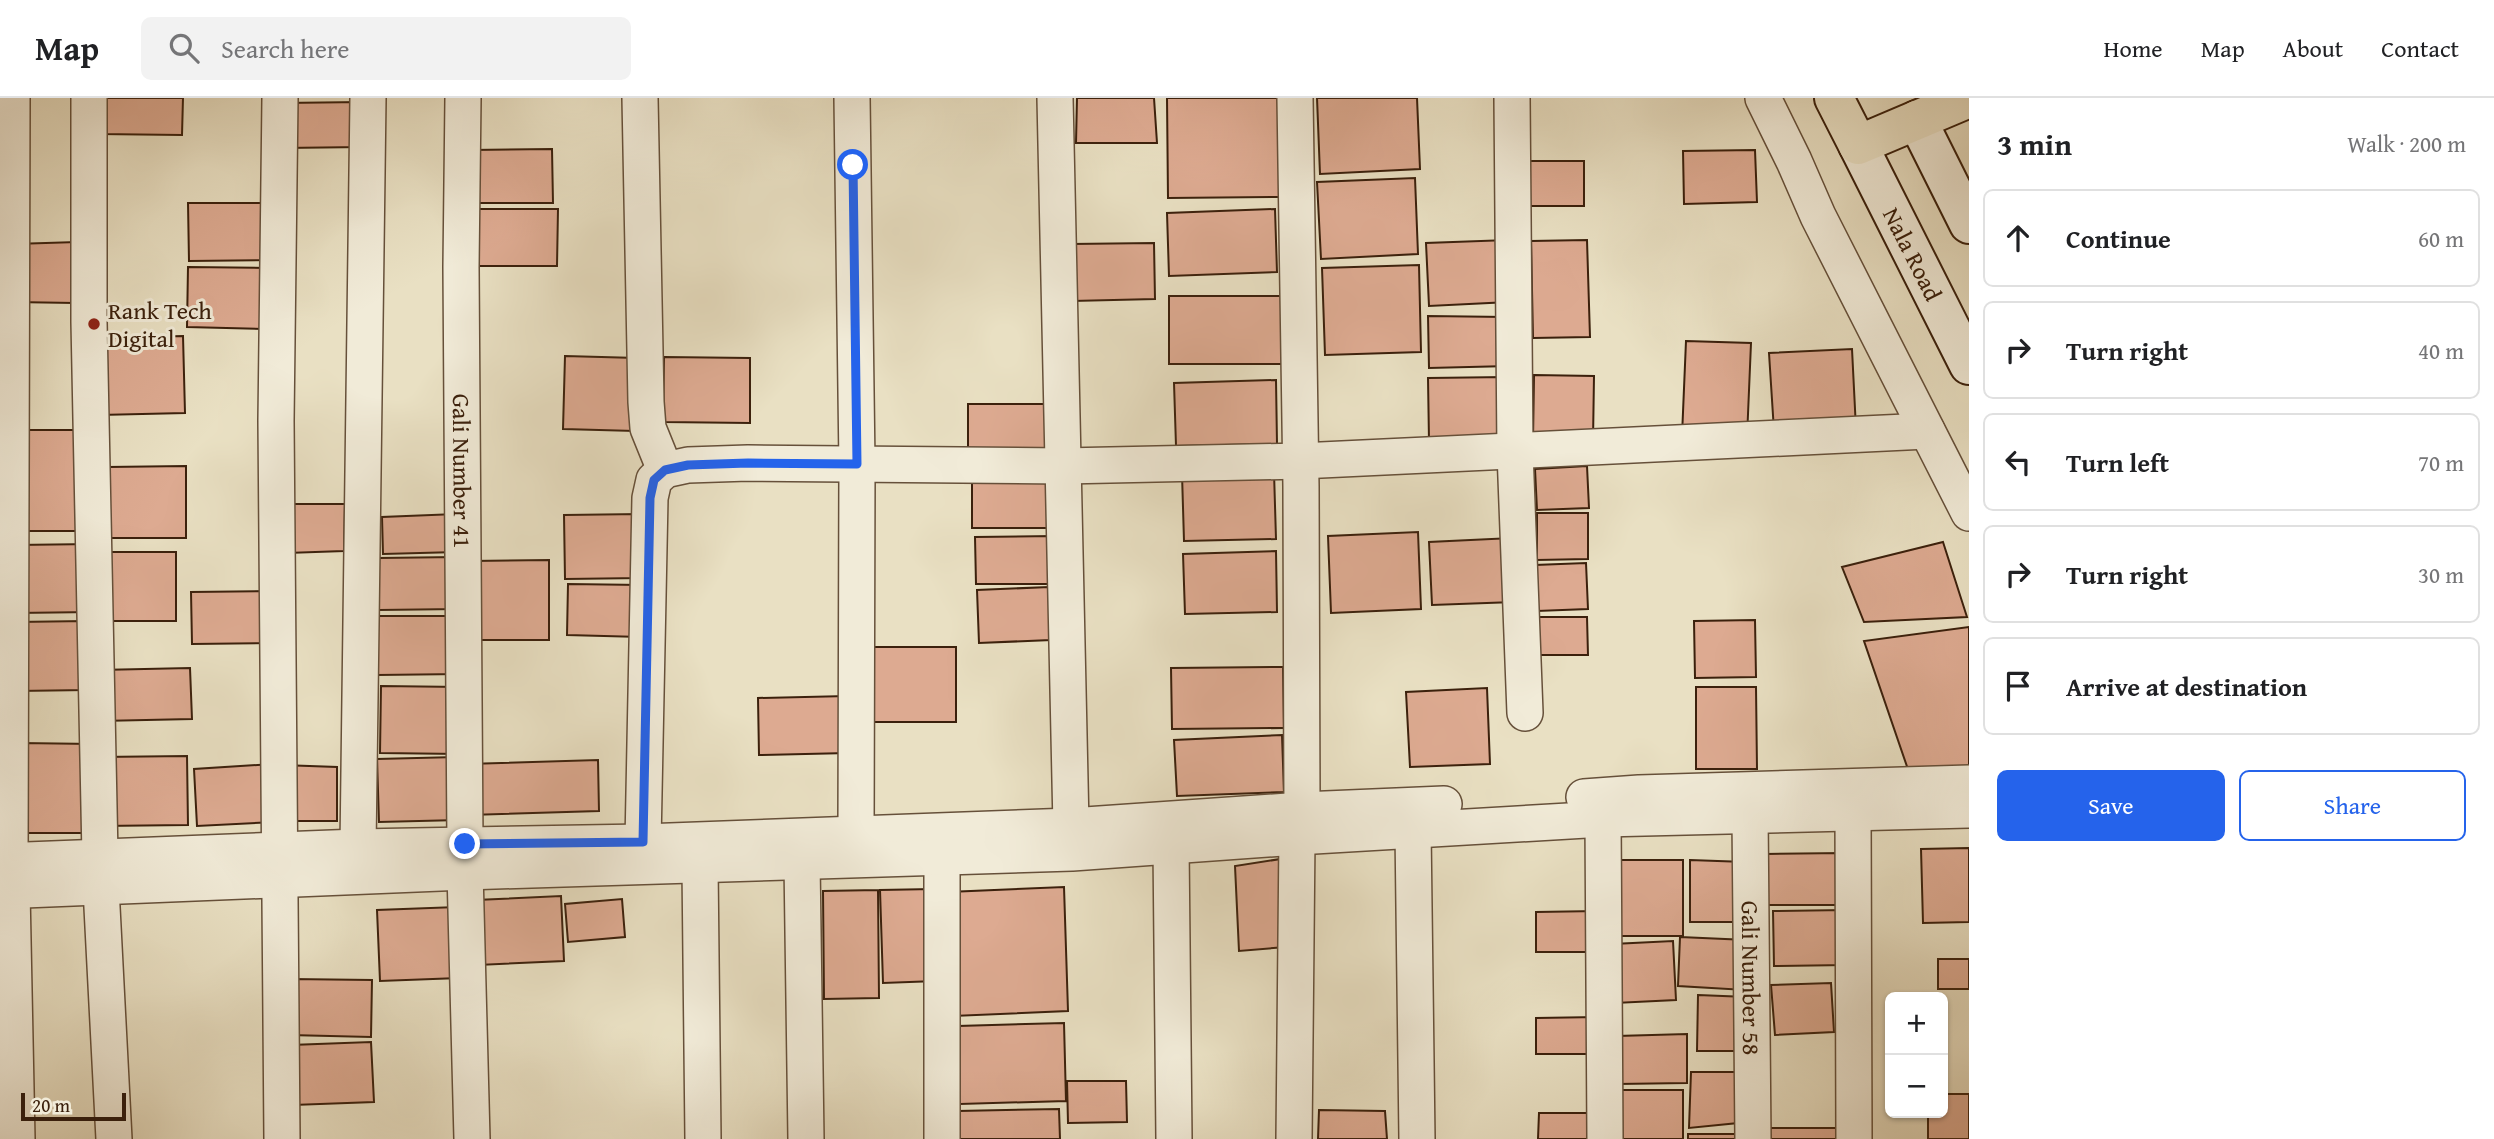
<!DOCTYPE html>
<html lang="en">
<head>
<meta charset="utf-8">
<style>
	body { margin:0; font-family:"Gentium Book Plus",serif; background:#f2f2f2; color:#202124 }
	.controls { position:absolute; right:21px; bottom:21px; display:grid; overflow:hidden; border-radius:10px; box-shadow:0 2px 5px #0004 }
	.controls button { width:63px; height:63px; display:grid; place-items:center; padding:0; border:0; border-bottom:2px solid #e0e0e0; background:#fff; color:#202124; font:35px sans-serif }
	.scale { position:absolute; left:21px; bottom:18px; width:105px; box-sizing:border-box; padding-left:7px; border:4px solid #3b200c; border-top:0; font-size:19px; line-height:24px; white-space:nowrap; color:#3b200c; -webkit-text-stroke:5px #f1ebd8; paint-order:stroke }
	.stop { position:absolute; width:21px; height:21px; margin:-16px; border:5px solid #2563eb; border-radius:50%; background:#fff }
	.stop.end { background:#2563eb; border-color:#fff; box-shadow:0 2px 7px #0008 }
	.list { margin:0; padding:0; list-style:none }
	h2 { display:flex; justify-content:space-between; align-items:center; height:91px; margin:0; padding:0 28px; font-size:30px }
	h2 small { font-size:23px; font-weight:400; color:#757577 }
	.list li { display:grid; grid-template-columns:46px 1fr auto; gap:21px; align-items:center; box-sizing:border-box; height:98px; margin:0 14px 14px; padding:0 14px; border:2px solid #e0e0e0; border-radius:10px }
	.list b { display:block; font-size:26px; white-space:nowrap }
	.list em { font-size:23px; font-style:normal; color:#757577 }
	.actions { display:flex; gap:14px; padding:21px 28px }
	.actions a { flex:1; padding:16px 0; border:2px solid #2563eb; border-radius:10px; text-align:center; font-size:24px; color:#2563eb }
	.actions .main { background:#2563eb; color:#fff }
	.icon { flex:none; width:38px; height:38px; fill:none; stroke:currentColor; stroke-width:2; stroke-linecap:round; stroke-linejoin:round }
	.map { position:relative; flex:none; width:1969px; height:1041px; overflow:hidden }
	header { display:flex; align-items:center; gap:42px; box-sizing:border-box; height:98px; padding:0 35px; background:#fff; border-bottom:2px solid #e0e0e0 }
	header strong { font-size:33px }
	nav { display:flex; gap:38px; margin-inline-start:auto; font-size:24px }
	.search { width:490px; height:63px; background:#f2f2f2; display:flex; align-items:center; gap:18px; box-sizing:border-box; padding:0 24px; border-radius:10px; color:#757577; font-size:26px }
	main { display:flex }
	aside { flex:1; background:#fff }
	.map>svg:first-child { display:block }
</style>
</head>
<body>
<header>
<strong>Map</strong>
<div class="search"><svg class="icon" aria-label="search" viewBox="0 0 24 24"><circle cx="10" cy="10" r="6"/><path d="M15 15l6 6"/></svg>Search here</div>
<nav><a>Home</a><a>Map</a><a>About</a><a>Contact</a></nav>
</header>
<main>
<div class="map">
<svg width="1969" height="1041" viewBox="0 0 1969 1041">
	<rect width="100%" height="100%" fill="#e9e0c3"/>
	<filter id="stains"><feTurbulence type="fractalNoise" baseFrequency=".00286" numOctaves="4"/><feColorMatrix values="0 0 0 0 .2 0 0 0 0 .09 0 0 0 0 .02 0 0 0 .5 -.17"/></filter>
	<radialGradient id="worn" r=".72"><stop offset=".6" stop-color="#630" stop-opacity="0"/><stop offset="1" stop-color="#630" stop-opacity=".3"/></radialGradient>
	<path fill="#ddaa91" stroke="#3b200c" stroke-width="2" d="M99,0H183L182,37L98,36Z
		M1077,0H1154L1157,45H1076Z
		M1167,0H1283V99L1168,100Z
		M1317,0H1417L1420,71L1320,76Z
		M362,4L363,49L283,50L282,5Z
		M552,51L553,105H471V52Z
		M1755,52L1757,104L1684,106L1683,53Z
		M1524,63H1584V108H1524Z
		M1415,80L1418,156L1321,161L1317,84Z
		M188,105H272V162L189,163Z
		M472,111H558L557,168H472Z
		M1275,111L1277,174L1169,178L1167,115Z
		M1508,142L1509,204L1429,208L1426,145Z
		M1587,142L1590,239L1533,240L1531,143Z
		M77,144L75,205L13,204L14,146Z
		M1154,145L1155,201L1072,203L1071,146Z
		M1419,167L1421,254L1325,257L1322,170Z
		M188,169L266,170L265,231L187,229Z
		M1169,198H1282V266H1169Z
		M1428,218L1506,219L1509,268L1429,270Z
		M183,238L185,315L99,317L98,240Z
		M1686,243L1751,245L1747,340L1682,338Z
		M1852,251L1856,331L1774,333L1769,255Z
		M565,258L637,260L635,333L563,331Z
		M664,259L750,260V325L663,324Z
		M1534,277L1594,278L1593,343L1533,342Z
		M1506,279L1507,340L1429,343L1428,280Z
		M1276,282L1277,346L1176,348L1174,285Z
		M968,306H1058L1057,351H968Z
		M15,332H86V433H16Z
		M186,368V440H107V369Z
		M1587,368L1589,410L1537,412L1535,371Z
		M1058,371L1059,430H972V372Z
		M1274,374L1276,441L1184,443L1182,376Z
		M287,406H345L344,453L287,455Z
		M1537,415H1588V461L1537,462Z
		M456,416L457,454L383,456L382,419Z
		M641,416L642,480L565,481L564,417Z
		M1418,434L1421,511L1331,515L1328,438Z
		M1054,438V486H976L975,439Z
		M1512,440L1514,504L1432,507L1429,444Z
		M1943,444L1967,519L1864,524L1842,469Z
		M93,446V514L16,515L15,447Z
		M1276,453L1277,514L1185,516L1183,456Z
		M104,454H176V523H105Z
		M457,459L458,511L379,512V460Z
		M549,462V542H471V463Z
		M1586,465L1588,511L1537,513L1535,467Z
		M568,486L642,487L641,539L567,537Z
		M1049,489L1051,542L979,545L977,492Z
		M270,493L271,545L192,546L191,494Z
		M377,518H460L461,576L377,577Z
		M1537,519H1587L1588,557H1538Z
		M1755,522L1756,579L1695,580L1694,523Z
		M86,523L87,592L17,593L16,524Z
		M1969,529V682L1913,686L1864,543Z
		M864,549H956V624H864Z
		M1283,569L1284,630L1172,631L1171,570Z
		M190,570L192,621L100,623L99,572Z
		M381,588L461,589L460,656L380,655Z
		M1696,589H1756L1757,671H1696Z
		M1487,590L1490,666L1410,669L1406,594Z
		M847,598L848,655L759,657L758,600Z
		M1282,637L1284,694L1177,698L1174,642Z
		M20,645L94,646L93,735H19Z
		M187,658L188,727L100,728L99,659Z
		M457,659L459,722L379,724L377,661Z
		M598,662L599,713L469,717L467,666Z
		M272,666L275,724L197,728L194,671Z
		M281,667L337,669V723H282Z
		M1969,750V824L1923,825L1921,751Z
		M1844,755L1845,807H1765V756Z
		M1287,760L1286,849L1239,853L1235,768Z
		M1620,762H1683V838H1619Z
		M1690,762L1745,764L1746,824H1690Z
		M1064,789L1068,913L953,918L948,794Z
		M933,791L936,883L883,885L880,792Z
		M878,792L879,900L824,901L823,793Z
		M561,798L564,863L478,867L476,802Z
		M622,801L625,839L568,844L565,806Z
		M457,809L459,880L380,883L377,812Z
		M1845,812L1846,867L1774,868L1773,813Z
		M1598,813L1599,854H1536V814Z
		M1680,839L1747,842L1745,892L1678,888Z
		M1673,843L1676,902L1615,905L1613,846Z
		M1938,861H1969V891H1938Z
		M290,881L372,882L371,939L289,937Z
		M1831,885L1834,934L1775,937L1771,887Z
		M1698,897L1747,899L1746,953H1697Z
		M1598,919V956H1536V920Z
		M1064,925L1066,1003L960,1006L958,928Z
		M1687,936V985L1617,986V938Z
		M371,944L374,1004L293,1007L291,947Z
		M1691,974H1747L1748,1024L1689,1030Z
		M1067,983H1126L1127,1024L1068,1025Z
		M1618,992H1683V1041H1618Z
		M1943,996H1969V1041H1928V1015H1943Z
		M1059,1011L1060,1041H959L958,1013Z
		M1319,1012L1385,1013L1387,1041H1318Z
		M1539,1015H1604V1041H1538Z
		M1770,1030H1847V1041H1770Z
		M1688,1036H1748L1749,1041H1688Z"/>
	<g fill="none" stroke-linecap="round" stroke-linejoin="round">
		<defs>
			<g id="street">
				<path d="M89,0V224L100,758"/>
				<path d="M280,0L276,323L282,1041"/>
				<path id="s1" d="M463,0L461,169L465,746"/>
				<path d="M640,0L646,304L648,330L665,372"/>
				<path d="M852,0L857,366L856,736"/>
				<path d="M1055,0L1071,728"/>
				<path d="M1512,0L1515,354L1525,615"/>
				<path d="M1763,0L1794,63L1818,118L1969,415"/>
				<path d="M1584,699L1639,695L1969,685"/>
				<path d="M1853,713L1854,1041"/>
				<path id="s2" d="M1750,717L1753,1041"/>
				<path d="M1603,721L1605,1041"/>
				<path d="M1413,732L1417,1041"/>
				<path d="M643,744L650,400L654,382L665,372L688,367L748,365L1064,368L1300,363L1927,333"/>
				<path d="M1171,748L1174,1041"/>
				<path d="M358,749L368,0"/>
				<path d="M942,758V1041"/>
				<path d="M0,763L358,749L643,744L1071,728L1302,712L1444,706"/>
				<path d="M10,763L12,0"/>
				<path d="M802,764L806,1041"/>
				<path d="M700,768L703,1041"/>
				<path d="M465,774L472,1041"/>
				<path d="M101,790L114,1041"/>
				<path d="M0,793L465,774L1072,755L1297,739L1603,721L1969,712"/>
				<path d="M12,793L17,1041"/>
				<path d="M1294,1041L1297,739L1302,712L1301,388L1295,0"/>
			</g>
			<g id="secondary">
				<path d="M1917,22L1969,126"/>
				<path id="s3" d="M1858,47L1969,267"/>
			</g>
			<path id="primary" d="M1834,0L1858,47L1969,0"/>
		</defs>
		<use href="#street" stroke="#66503a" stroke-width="38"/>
		<use href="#secondary" stroke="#3b200c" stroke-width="42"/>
		<use href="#primary" stroke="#3b200c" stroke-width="42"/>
		<use href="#street" stroke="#f1ebd8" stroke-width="35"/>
		<use href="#secondary" stroke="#f1ebd8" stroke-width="38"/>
		<use href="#primary" stroke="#e9e0c3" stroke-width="38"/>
	</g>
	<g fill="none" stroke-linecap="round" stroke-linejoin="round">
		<path stroke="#2563eb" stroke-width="9" d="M465,746L643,744L650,400L654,382L665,372L688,367L748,365L857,366L853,67"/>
	</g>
	<circle fill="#8f2418" stroke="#f1ebd8" stroke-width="2.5" cx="94" cy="226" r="7"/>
	<g text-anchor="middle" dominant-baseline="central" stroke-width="6" stroke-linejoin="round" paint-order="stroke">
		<g font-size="24" fill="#3b200c" stroke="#f1ebd8">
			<text stroke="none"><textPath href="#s3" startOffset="122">Nala Road</textPath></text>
			<text stroke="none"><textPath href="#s1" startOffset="373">Gali Number 41</textPath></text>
			<text stroke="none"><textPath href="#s2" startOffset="163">Gali Number 58</textPath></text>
		</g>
		<g font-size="24" fill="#3b200c" stroke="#f1ebd8" text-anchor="start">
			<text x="108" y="212">Rank Tech<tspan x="108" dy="28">Digital</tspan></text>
		</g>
	</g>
	<rect width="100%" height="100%" filter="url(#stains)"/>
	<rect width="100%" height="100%" fill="url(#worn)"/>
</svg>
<div class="controls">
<button>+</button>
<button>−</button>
</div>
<div class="scale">20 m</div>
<div class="stop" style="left:853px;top:67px"></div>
<div class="stop end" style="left:465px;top:746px"></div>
</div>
<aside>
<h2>3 min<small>Walk · 200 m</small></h2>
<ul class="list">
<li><svg class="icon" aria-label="ahead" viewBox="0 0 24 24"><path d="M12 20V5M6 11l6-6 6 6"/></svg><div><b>Continue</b></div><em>60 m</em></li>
<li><svg class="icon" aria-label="right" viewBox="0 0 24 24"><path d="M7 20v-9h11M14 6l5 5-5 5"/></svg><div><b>Turn right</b></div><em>40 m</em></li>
<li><svg class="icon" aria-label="left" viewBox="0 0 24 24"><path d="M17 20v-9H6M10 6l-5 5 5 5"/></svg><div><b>Turn left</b></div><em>70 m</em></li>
<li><svg class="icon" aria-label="right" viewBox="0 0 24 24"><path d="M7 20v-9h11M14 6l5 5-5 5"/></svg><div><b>Turn right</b></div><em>30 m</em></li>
<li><svg class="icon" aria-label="arrive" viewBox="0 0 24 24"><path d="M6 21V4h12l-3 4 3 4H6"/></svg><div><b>Arrive at destination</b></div></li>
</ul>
<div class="actions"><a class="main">Save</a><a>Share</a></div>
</aside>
</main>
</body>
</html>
